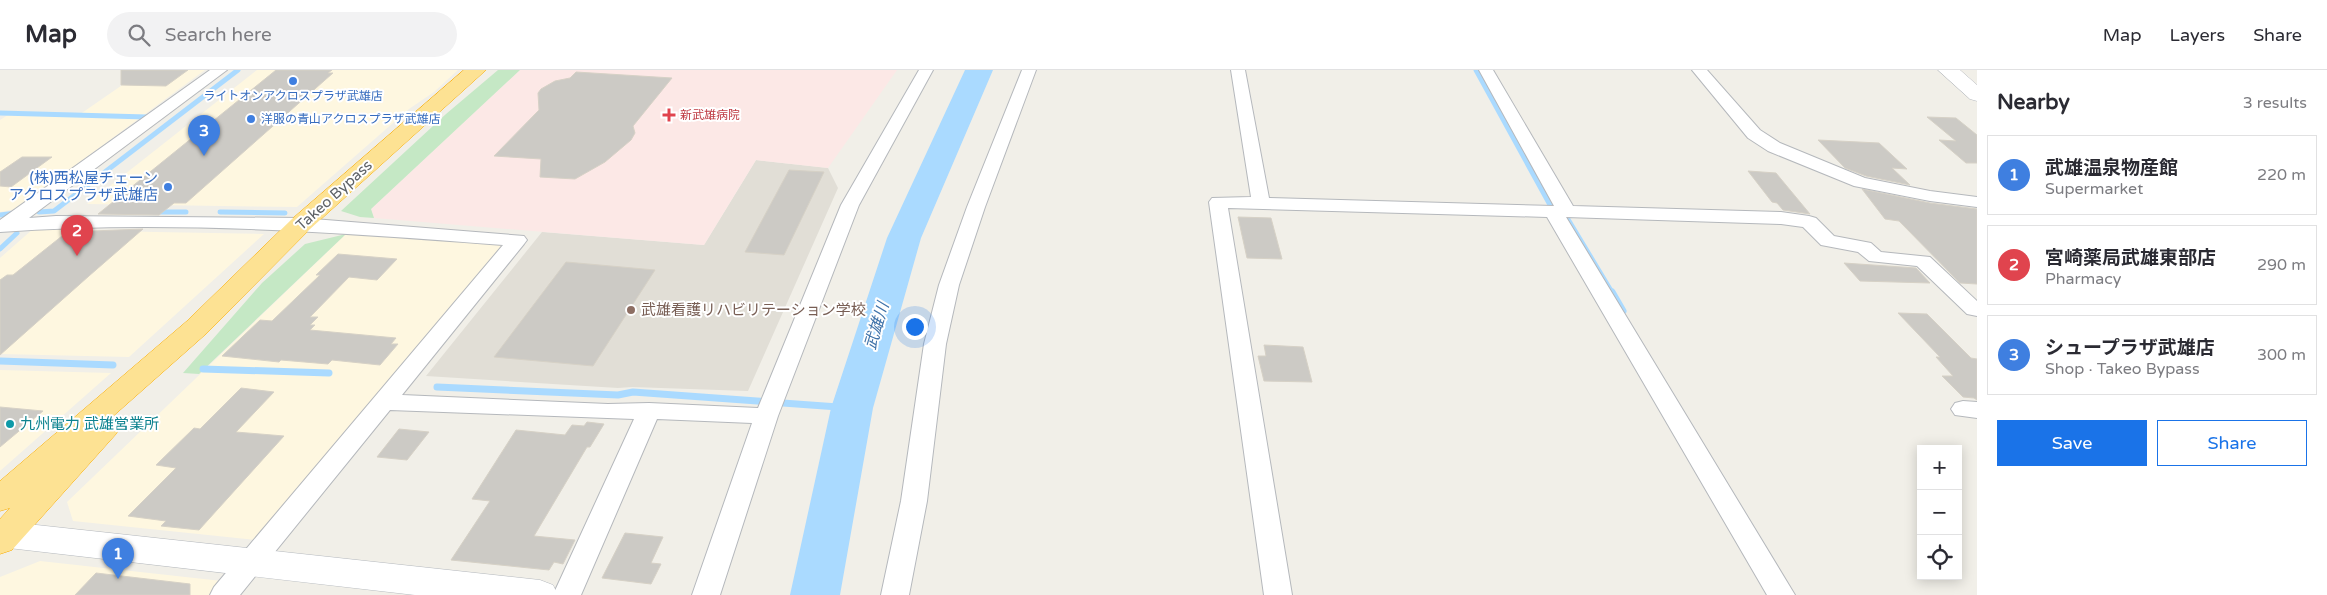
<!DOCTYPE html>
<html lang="en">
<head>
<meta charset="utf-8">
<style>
	body { margin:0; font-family:"Varela Round","Noto Sans JP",sans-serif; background:#f2f2f3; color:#2b2b33 }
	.controls { position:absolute; right:15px; bottom:15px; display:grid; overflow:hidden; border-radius:0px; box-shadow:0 2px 12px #0003 }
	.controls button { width:45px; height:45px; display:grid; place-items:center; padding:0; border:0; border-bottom:1px solid #e1e1e2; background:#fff; color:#2b2b33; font:25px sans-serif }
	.you { position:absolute; left:914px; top:256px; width:18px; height:18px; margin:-12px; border:4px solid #fff; border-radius:50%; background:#1a73e8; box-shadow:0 0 0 8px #1a73e833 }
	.badge { display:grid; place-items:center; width:32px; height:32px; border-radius:50%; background:#1a73e8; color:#fff; font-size:16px; font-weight:700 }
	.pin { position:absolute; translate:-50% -41px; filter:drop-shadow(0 1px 2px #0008) }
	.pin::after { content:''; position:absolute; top:26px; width:18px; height:15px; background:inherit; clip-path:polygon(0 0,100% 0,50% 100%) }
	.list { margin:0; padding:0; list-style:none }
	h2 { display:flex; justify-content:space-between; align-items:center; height:65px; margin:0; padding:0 20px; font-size:21px }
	h2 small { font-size:16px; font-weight:400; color:#7c7c81 }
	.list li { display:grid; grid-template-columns:32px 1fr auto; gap:15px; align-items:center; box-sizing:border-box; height:80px; margin:0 10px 10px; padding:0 10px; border:1px solid #e1e1e2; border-radius:0px }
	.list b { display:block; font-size:19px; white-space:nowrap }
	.list p { margin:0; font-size:16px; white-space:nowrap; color:#7c7c81 }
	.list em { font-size:16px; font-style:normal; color:#7c7c81 }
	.actions { display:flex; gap:10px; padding:15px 20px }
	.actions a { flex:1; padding:11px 0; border:1px solid #1a73e8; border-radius:0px; text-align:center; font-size:18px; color:#1a73e8 }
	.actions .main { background:#1a73e8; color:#fff }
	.icon { flex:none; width:28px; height:28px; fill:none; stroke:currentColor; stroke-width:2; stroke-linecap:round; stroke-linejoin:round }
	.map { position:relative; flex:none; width:1977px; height:525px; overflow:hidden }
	header { display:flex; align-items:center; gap:30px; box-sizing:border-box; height:70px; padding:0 25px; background:#fff; border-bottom:1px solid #e1e1e2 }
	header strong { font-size:24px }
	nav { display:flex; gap:28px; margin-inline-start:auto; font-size:18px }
	.search { width:350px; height:45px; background:#f2f2f3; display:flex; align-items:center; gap:12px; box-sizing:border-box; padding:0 18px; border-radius:28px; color:#7c7c81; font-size:19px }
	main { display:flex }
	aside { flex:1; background:#fff }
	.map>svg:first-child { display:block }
</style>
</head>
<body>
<header>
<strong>Map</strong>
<div class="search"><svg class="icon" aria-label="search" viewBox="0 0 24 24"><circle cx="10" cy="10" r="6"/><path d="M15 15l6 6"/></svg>Search here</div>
<nav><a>Map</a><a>Layers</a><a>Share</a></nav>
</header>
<main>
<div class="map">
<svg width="1977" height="525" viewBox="0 0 1977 525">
	<rect width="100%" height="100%" fill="#f1efe8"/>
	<path fill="#fef7e0" d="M144,0H205L16,139L0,142V50L8,45L76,47Z
		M257,0H458L434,22L409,39L297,137L87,134Z
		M33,159L155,162L264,164L129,287L0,284V188Z
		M346,164L502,175L256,470L73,451L67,432Z
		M0,300L111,303L0,401Z
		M40,491L222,511L210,525H0V507Z"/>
	<path fill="#e1ded6" d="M756,90L828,98L838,118L748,321L632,317L618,318L426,306L542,162L704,175Z"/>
	<path fill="#fce8e6" d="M520,0H897L828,98L756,90L704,175L374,148L371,139Z"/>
	<path fill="#c5e8c5" d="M498,0H520L371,139L374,148L360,147L341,141L446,44Z
		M346,164L199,304L183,303L262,213L305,174Z"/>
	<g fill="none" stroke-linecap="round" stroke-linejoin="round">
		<path stroke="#aadaff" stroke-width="5" d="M1476,0L1549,133L1566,146L1613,224
			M0,43L147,47
			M39,142L54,141L238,0
			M154,142H186
			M220,142L285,143
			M0,145L16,143
			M0,179L17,163"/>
		<path stroke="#aadaff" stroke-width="7" d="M1612,222L1623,241
			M0,291L113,295
			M203,299L329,303
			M437,317L618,325L633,322L852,338"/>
		<path fill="#aadaff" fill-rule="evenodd" d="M965,0H993L921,168L873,338L840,525H790L831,338L887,168Z"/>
	</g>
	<path fill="#cccac5" stroke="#d6d1c6" d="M121,0H188L166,16L121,15Z
		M276,0H332L328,3H333L186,133H174L159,145L98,144Z
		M576,2L672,8L633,56L635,63L631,70L605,92L575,109L540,107L541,89L494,86L539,40L538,23L541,19L555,11L570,8Z
		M1927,47L1956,48L1977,65V93H1966L1939,70L1956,71Z
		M1818,70L1879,73L1907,99L1892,98L1910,115L1866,106L1845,98Z
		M22,87H52L11,117L0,116V102Z
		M789,100L824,102L784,185L745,182Z
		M1748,101L1776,103L1810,144L1783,140L1777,133L1772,132Z
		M1862,119L1930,133L1977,139V214L1960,213L1899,151L1885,149Z
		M1238,147L1271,148L1282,189L1247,188Z
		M143,159L89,206L0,285V210L7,205H13L67,162Z
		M338,184L397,189L377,210L349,207L310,247H318L310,255H315L310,260L396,268L391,274H398L380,295L332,290L328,294L281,290L279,292L222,286L260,250L272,251L320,205H316Z
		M566,192L655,200L593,296L494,287Z
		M1844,193L1916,198L1930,213L1860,211Z
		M1898,243L1927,244L1971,288L1977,289V330L1974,328L1963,327L1942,306H1953L1936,287H1940Z
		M1264,275L1303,277L1312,312L1264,311L1258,286H1266Z
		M241,318L274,322L236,362L284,366L199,460L161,456L166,451L128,446L176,398L156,395L194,358L200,359Z
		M0,337L43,341L0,377Z
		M587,352L604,354L590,377H587L534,466L575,470L563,494L554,492L549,500L451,490L490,431L472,429L516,360L565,365L572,355L584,356Z
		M399,359L429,362L407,390L377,387Z
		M625,463L663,467L651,493L661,494L651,514L602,508Z
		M96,503L190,514V525H75Z"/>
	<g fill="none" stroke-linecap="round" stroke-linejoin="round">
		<defs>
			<path id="street" d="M210,0H227L29,148L56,146L301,148L524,166L527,170L524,174L402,325L608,334L649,333L758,338L841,135L919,0H933L859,135L778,346L720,525H692L752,353L657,349L581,525H553L634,349L390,340L240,525H210L214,517L503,175C336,162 167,150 0,162V150Z
				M1022,0H1036L985,137L959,215L946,274L927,431L909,525H881L901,431L924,274L939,215L967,137Z
				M1231,0H1245L1269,128L1554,136L1479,0H1493L1573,136L1781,142L1809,146L1816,148L1834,166L1871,173L1881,182L1930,187L1977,231V246L1967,244L1917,196L1869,191L1858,182L1821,175L1803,157L1781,154L1566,147L1795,525H1767L1547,147L1228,138L1292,525H1264L1209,132L1212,128L1251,127Z
				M1692,0H1707L1760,60L1780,73L1865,108L1930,121L1977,127V137L1930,131L1854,116L1768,81L1748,68Z
				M1963,331L1977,332V348L1955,345L1951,339L1955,333Z"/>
			<path id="secondary" d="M1938,0H1960L1977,15V31L1970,29Z
				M0,451L540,510L553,515L558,525H415L0,477Z"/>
			<path id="highway" d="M464,0H486L310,159L207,263L111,348L116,350L120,357L116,364L12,480L0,484V449L10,438L0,441V411L187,251L292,149Z"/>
		</defs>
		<use href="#street" stroke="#b5b8bc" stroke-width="2"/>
		<use href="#secondary" stroke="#b6babf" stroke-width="1"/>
		<use href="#highway" stroke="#f9ab00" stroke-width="1"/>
		<use href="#street" fill="#fff" fill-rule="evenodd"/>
		<use href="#secondary" fill="#fff" fill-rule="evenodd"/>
		<use href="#highway" fill="#fde293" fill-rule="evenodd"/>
	</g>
	<g fill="#3f7fe0" stroke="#fff" stroke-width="2">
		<circle cx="293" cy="11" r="5"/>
		<circle cx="251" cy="49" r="5"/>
		<circle cx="168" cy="117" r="5"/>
	</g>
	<path fill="#e0444e" stroke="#fff" stroke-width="2" d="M666.5 37.5h5v5h5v5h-5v5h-5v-5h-5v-5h5z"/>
	<circle fill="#8d6e63" stroke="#fff" stroke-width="2" cx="631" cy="240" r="5"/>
	<circle fill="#0f9aa8" stroke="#fff" stroke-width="2" cx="10" cy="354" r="5"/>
	<g text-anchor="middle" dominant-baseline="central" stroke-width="4" stroke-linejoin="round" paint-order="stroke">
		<g font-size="12" fill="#366cbe" stroke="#fff">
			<text x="293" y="26">ライトオンアクロスプラザ武雄店</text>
			<text x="261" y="49" text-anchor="start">洋服の青山アクロスプラザ武雄店</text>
		</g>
		<g font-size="12" fill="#be3a42" stroke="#fff" text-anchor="start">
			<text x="680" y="45">新武雄病院</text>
		</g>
		<g font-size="15" fill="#366cbe" stroke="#fff" text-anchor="end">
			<text x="158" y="108">(株)西松屋チェーン<tspan x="158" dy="17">アクロスプラザ武雄店</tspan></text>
		</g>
		<g font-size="15" fill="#5f6368" stroke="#fff">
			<text transform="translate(334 125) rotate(-42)">Takeo Bypass</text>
		</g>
		<g font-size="15" fill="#785e54" stroke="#fff" text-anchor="start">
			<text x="641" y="240">武雄看護リハビリテーション学校</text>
		</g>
		<g font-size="15" fill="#0d838f" stroke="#fff" text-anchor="start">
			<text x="20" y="354">九州電力 武雄営業所</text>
		</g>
		<g font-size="16" font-style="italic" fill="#4174aa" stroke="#fff">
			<text transform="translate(877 256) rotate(-73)">武雄川</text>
		</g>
	</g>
</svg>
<div class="controls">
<button>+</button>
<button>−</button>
<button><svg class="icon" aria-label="locate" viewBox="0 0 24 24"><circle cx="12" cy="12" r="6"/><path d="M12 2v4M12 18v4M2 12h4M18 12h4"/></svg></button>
</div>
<div class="you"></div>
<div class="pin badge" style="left:118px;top:509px;background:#3f7fe0">1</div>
<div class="pin badge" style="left:77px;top:186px;background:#e0444e">2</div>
<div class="pin badge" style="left:204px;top:86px;background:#3f7fe0">3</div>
</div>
<aside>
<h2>Nearby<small>3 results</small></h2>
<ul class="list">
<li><span class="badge" style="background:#3f7fe0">1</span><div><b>武雄温泉物産館</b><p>Supermarket</p></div><em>220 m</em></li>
<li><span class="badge" style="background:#e0444e">2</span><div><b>宮崎薬局武雄東部店</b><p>Pharmacy</p></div><em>290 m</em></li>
<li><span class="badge" style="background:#3f7fe0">3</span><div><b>シュープラザ武雄店</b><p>Shop · Takeo Bypass</p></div><em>300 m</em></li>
</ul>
<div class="actions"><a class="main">Save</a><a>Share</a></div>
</aside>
</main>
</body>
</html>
